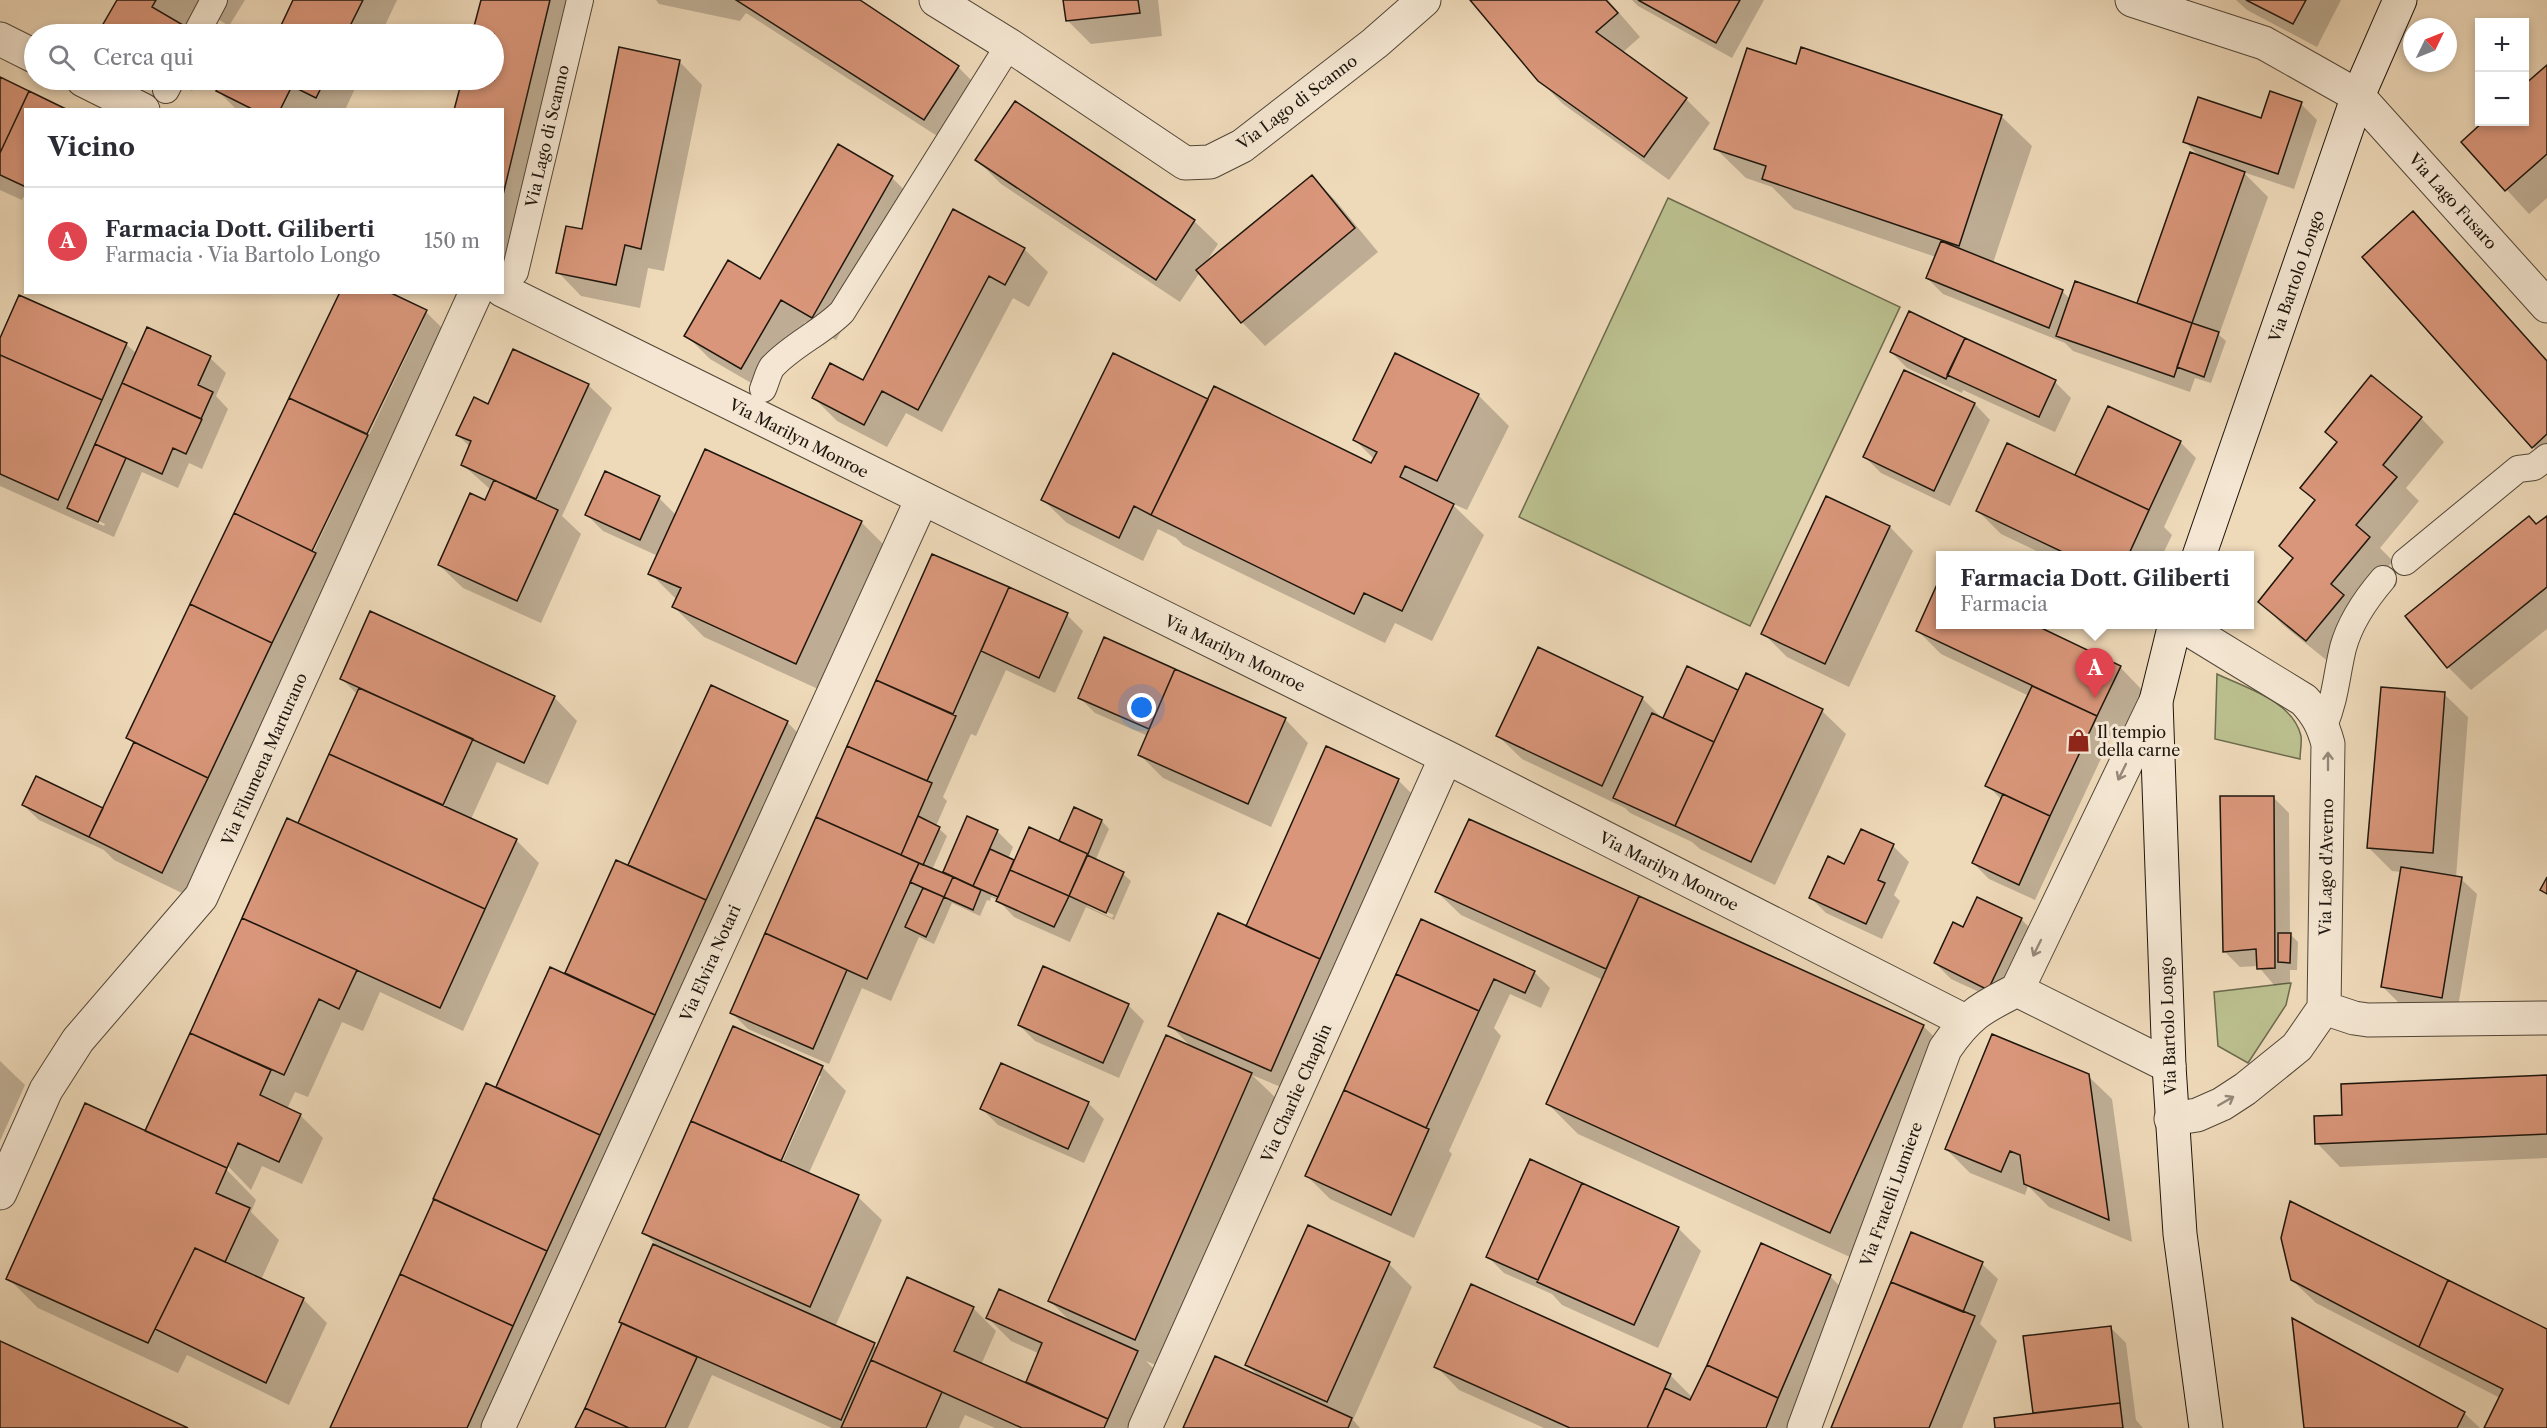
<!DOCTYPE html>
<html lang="it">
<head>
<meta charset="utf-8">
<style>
	body { margin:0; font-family:"Libre Caslon Text",serif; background:#f2f2f3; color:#2b2b33 }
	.controls { position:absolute; right:18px; top:18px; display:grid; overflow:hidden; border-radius:0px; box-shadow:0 3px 9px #0003 }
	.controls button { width:54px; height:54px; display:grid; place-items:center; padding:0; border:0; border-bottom:2px solid #e1e1e2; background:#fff; color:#2b2b33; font:30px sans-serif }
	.compass { position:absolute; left:2403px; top:18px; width:54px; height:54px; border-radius:50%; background:#fff; box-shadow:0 3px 9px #0003; rotate:47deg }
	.you { position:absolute; left:1142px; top:708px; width:21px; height:21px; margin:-15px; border:4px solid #fff; border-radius:50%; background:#1a73e8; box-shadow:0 0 0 9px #1a73e833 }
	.badge { display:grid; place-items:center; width:39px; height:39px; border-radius:50%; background:#b45309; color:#fff; font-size:20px; font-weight:700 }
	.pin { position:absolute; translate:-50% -50px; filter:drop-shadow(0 2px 3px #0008) }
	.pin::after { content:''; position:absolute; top:32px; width:21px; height:18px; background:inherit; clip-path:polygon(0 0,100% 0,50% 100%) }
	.popup { position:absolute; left:1936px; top:551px; width:318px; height:78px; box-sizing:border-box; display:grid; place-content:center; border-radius:0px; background:#fff; filter:drop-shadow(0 2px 4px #0005); font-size:20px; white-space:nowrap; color:#7c7c81 }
	.popup b { font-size:22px; color:#2b2b33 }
	.popup::after { content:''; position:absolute; left:50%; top:100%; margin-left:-12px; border:12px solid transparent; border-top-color:#fff }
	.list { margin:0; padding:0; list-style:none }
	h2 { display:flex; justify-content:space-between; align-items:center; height:78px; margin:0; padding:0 24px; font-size:26px }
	h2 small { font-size:20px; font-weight:400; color:#7c7c81 }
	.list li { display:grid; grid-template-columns:39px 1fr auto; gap:18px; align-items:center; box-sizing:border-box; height:108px; padding:0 24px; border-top:2px solid #e1e1e2 }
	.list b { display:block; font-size:22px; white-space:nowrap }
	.list p { margin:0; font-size:20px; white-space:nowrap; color:#7c7c81 }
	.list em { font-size:20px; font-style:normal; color:#7c7c81 }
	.icon { flex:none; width:33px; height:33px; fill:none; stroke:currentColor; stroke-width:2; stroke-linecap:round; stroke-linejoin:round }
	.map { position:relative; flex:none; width:2547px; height:1428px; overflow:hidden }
	.search { position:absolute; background:#fff; box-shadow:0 3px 9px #0003; left:24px; top:24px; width:480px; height:66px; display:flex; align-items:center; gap:15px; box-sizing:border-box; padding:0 21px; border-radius:33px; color:#7c7c81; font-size:22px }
	.panel { position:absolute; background:#fff; box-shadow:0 3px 9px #0003; left:24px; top:108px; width:480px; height:186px; border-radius:0px }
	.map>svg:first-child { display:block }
</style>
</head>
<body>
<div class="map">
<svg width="2547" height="1428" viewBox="0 0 2547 1428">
	<rect width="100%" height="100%" fill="#eed9b9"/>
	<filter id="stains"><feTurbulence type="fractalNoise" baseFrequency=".00333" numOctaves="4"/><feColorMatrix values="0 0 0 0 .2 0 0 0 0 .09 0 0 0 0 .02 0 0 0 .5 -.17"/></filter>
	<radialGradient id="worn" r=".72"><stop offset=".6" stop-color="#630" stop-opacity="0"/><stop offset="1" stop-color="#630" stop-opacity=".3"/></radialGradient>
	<path fill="#bbbf8e" stroke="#6c6a4d" stroke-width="1.5" d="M1668,198L1900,307L1750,626L1519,517Z
		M2217,674C2246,688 2293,701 2301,736C2302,743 2300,752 2300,759L2215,739Z
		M2291,983L2286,1005L2248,1063L2218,1046L2214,992Z"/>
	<path fill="#0003" fill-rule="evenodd" d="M116,0H245L229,26L200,8L190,34H112L104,26L118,2Z
		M295,0H397L381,34H278Z
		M482,0H587L520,279L502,275V110H456L463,80H494V34H474Z
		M656,0H857L958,67L981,90L948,143L746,13L740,21L659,4Z
		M1065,0H1158L1162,36L1091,44L1067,20Z
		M1473,0H1608L1640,37L1622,53L1686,99L1710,123L1669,180L1563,104L1539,80Z
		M1632,0H1764L1732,58L1638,6Z
		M2236,0H2341L2317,47L2247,10Z
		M679,61L702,85L664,271L648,268L640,308L581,296L558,272Z
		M1797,66L2001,116L2032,146L1993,263L2063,292L2070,299L2138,305L2191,154L2200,157L2185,142L2262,119L2301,104L2317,120L2294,189L2243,172L2268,197L2219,335L2226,341L2211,383L2195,378L2190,392L2073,351L2065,343L1943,294L1927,278L1936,257L1794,209L1772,187L1746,178L1715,148Z
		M2547,67V198L2529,214L2463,142L2486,122H2524Z
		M0,79L26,110V198L23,197L22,200L0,190Z
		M173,80H199L192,91Z
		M224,80H359L345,110H237L218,91Z
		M1015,103L1194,221L1218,244L1205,264L1312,177L1335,200L1378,252L1265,346L1242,322L1200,272L1180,302L1001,184L977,160Z
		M838,146L892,178L916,201L836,340L805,322L765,391L710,359L686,335L761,281Z
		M954,211L1024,249L1048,272L1029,307L1013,298L942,432L906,413L887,447L837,421L813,397L863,382Z
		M2413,213L2547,360V460L2533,447Z
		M341,292L426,312L449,335L186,895L114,860L104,850L39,820L23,805L103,811L135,745L128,738ZM421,319H424L310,559L307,557Z
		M1909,313L2055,382L2071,398L2055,432L1963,390L1962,393L1907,368L1891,352Z
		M0,342L126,344L137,354L210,358L226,373L216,396L228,409L202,469L189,463L178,488L142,472L114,537L0,486ZM86,515L105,524L104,526L86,518Z
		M1905,372L1975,404L1990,420L1950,506L1881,473L1865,457Z
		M588,385L612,408L562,516L581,534L541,623L463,588L439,565L486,502L491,490L462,464L470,447L458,435L489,405Z
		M1478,395L1509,426L1467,510L1451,503L1484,535L1432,641L1395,623L1385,643L1183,545L1176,538L1158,529L1143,561L1067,523L1043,500L1208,401L1372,465L1375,460L1355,440Z
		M2421,418L2444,442L2406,488L2419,501L2380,548L2393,561L2355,607L2330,663L2283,625L2260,602L2294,559L2316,501L2302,488L2338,444L2327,432Z
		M2180,442L2196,458L2164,527L2172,535L2162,556H2047L2001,534L1978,511L2082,480L2077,475Z
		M659,498L676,515L861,522L891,552L827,693L704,637L674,607L677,600L650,573L658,556L603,531L587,515Z
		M1827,498L1890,527L1913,551L1849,687L1787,657L1763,633Z
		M2547,517V629L2471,690L2448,667L2537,526Z
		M933,556L1067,615L1083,631L1055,693L1006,670L976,736L971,734L943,797L947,801L936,826L947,836L932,870L951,878L944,872L997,831L1013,847L1008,859L1015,863L1065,845L1102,821L1109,829L1095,861L1123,874L1131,881L1114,920L1086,907L1070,942L1014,917L998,900L991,897L990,901L987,900L980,916L952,903L934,944L919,937L891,1001L862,988L829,1064L748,1029L732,1013ZM992,893L1004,901L992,896ZM1087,903L1114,915L1112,918L1087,906Z
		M1940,582V624L2120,667L2143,691L2121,739L2112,735L2035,900L1989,879L1973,863L2002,800L1987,785L2029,696L1941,654L1918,631Z
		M1105,639L1285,719L1308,743L1271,827L1163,778L1140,755L1148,736L1095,713L1079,697Z
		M1688,668L1739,693L1747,675L1822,711L1846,734L1775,885L1700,849L1692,842L1630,813L1625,808L1522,759L1498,736L1642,698L1664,720Z
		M342,679L554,697L577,721L548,785L497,762L471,819L516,840L539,863L463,1031L380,992L363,1031L342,1022L308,1097L295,1092L287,1109L300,1115L323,1138L302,1184L262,1166L251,1190L226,1164V1169L256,1200L251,1212L279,1240L261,1280L303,1299L327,1323L289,1405L187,1355L178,1373L38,1308L8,1278L146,1133L287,820L299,825L358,695Z
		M711,687L787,722L811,746L501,1428H331L496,1089L551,969L565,975L617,862L629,867Z
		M2444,694L2468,717L2456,878L2461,879L2477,894L2457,1013L2399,1003L2383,987L2402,872L2392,871L2369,848Z
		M1398,780L1422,804L1295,1093L1252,1075L1282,1104L1165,1369L1146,1361L1160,1375L1137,1428H995L965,1415L959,1428H832L712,1375L688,1428H577L624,1324L621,1321L655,1244L644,1232L822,1067L846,1091L808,1175L858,1197L882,1220L835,1327L878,1348L973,1308L996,1331L981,1365L1026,1384L1040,1354L1011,1341L988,1318L1071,1322L1050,1301L1192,1048L1170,1025L1247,928ZM817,1076H821L779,1169L777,1167Z
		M2273,797L2289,813L2290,934L2298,942L2297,970H2290V983L2274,985L2258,966L2240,967L2224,951Z
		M1470,821L1923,1026L1954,1056L1861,1262L1578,1134L1548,1104L1603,980L1461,915L1437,892Z
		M1862,831L1893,846L1909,862L1894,895L1900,901L1882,939L1826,913L1810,897L1845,866Z
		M2021,919L2037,935L2005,1004L1951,979L1935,963L1963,929Z
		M1422,921L1534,972L1550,988L1541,1008L1510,994L1494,1028L1501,1036L1449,1151L1452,1154L1414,1238L1330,1199L1307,1176Z
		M1128,1005L1144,1021L1119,1078L1035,1041L1019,1025Z
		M0,1061L25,1085L0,1141Z
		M2088,1076L2112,1099L2132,1242L2049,1207L2028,1186L2025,1195L1970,1173L1946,1149Z
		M2547,1077V1158L2340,1167L2317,1143L2344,1116Z
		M1088,1103L1104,1119L1084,1163L998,1125L982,1109Z
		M1678,1228L1701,1251L1658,1348L1562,1305L1552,1294L1504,1273L1488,1257Z
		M1389,1264L1412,1287L1353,1420L1360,1428H1185L1260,1377L1247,1365Z
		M1982,1264L1998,1279L1980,1324L1997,1341L1962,1428H1833Z
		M1830,1276L1853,1300L1800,1428H1544L1459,1390L1436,1366L1670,1375L1693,1398Z
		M2292,1280L2547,1331V1428H2486L2500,1398L2316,1303Z
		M2110,1327L2126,1343L2136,1420L2143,1428H1997L2036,1414L2034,1412Z
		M2464,1413L2480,1428H2305Z"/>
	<path fill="#d9967a" stroke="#1e160c" stroke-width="1.5" d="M117,0H156L152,7L183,25L178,34H116L102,26Z
		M293,0H363L346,34H277Z
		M481,0H550L502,199V110H454L462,80H494V34H472Z
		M736,0H860L959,66L924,120Z
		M1063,0H1138L1140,13L1066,21Z
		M1470,0H1606L1618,13L1596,32L1687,98L1644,157L1538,81Z
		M1638,0H1740L1716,43Z
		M2246,0H2306L2293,24Z
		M619,47L680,60L641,249L625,245L616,285L556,273L566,226L582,229Z
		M1801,47L2002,115L1959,246L1762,179L1766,166L1714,149L1747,48L1796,64Z
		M2547,65V154L2505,191L2461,142L2483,122H2524V85Z
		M0,77L29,91L0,153Z
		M222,80H325L316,98L292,86L280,110H254L216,91Z
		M29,91L68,110H26V187L0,175V153Z
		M2270,91L2302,102L2278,174L2183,142L2198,97L2261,118Z
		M1015,101L1195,220L1156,280L975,160Z
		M838,144L893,176L812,318L781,300L741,369L684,336L728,260L760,279Z
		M2190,152L2245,172L2192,323L2137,303Z
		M1312,175L1355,228L1241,323L1196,270Z
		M953,209L1025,248L1005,285L989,276L918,410L882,391L864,425L812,398L830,363L863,380Z
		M2413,211L2547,361V434L2532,448L2362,257Z
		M1941,241L2063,290L2049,328L1926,278Z
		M2075,281L2192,323L2174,377L2056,336Z
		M340,292H389L427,310L367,434L289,398Z
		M19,295L127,343L102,400L0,355V338Z
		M1909,311L1965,338L1946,379L1890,352Z
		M2192,323L2219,332L2204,377L2177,367Z
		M147,327L211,356L198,385L213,392L201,419L122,383Z
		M1965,338L2056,380L2039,417L1947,375Z
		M513,349L589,384L536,499L461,465L471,441L456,435L474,397L488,404Z
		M1113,353L1208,399L1151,515L1134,506L1119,538L1041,500Z
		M1395,353L1479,394L1437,481L1405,466L1400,477L1454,504L1402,611L1364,593L1354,614L1151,515L1214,386L1371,463L1377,452L1353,440Z
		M0,355L102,400L58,500L0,474Z
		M1904,370L1975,403L1934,491L1863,457Z
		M2371,375L2422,417L2383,465L2397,477L2356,525L2370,537L2331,584L2344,595L2306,641L2258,602L2293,558L2279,546L2315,500L2300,488L2337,442L2325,432Z
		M122,383L202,419L186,454L173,448L162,474L95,444Z
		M289,398L368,435L312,551L234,513Z
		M2108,406L2181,441L2149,510L2075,475Z
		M2007,443L2149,510L2128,556H2071L1976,511Z
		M95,444L126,458L98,522L67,508Z
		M705,449L862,521L796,664L672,607L681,588L648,574Z
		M605,471L660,496L640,540L585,515Z
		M494,480L558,510L517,601L438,565L470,493L485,500Z
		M1826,496L1890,526L1825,664L1761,634Z
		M234,513L316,553L272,643L190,604Z
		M2529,516L2536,524L2547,516V587L2447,668L2405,616Z
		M932,554L1009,587L953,714L876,680Z
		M1939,580L1940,624H2033L2121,666L2097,716L1916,631Z
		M1009,587L1068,613L1039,678L981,651Z
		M190,604L272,643L208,778L126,738Z
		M370,611L555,696L524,763L340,679Z
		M1104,637L1175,669L1149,729L1078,698Z
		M1538,647L1643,697L1602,786L1496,736Z
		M1687,666L1738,690L1714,742L1663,718Z
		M1175,669L1286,718L1248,804L1138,755Z
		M1746,673L1823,709L1751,862L1675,826Z
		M876,680L956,716L927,781L847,746Z
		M711,685L788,721L706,900L628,865Z
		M2032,686L2097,716L2050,816L1985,786Z
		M2381,687L2445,692L2433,853L2367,848Z
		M359,688L473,739L443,805L329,754Z
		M1652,713L1714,742L1675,826L1613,798Z
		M134,742L208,778L162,873L89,837Z
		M847,746L932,783L901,855L816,817Z
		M1326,746L1399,779L1320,959L1246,926Z
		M329,754L517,839L485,909L298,823Z
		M36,776L103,808L89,837L22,805Z
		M2003,794L2050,816L2019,885L1972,863Z
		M2220,796H2274L2275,968L2257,969L2256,949L2223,952Z
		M1074,807L1102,820L1088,854L1059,841Z
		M918,816L940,827L923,865L901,855Z
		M967,816L998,830L973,886L943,872Z
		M816,817L919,863L867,979L765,933Z
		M287,818L485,909L440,1008L242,918Z
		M1469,819L1639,896L1606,969L1435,892Z
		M1029,827L1088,854L1069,896L1010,870Z
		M1861,829L1894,844L1878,880L1885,883L1866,924L1809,898L1828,856L1844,864Z
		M990,849L1014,860L998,897L973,886Z
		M1087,855L1124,872L1106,913L1069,896Z
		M616,860L706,900L655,1015L565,973Z
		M919,863L953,877L944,897L910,882Z
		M2401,867L2462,877L2442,998L2381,987Z
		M1010,870L1069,896L1054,927L996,901Z
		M953,877L981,890L973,910L944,897Z
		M2547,877V894L2540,890Z
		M923,888L944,897L926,937L905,927Z
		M1639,896L1924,1025L1830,1233L1546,1104Z
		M1977,897L2022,918L1988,990L1934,963L1953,922L1963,927Z
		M1218,913L1320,959L1271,1071L1168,1026Z
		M242,918L357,970L339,1009L319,999L284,1075L190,1033Z
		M1421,919L1535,971L1525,993L1494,979L1479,1011L1396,974Z
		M765,933L847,970L813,1049L730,1013Z
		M2278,933H2291L2290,963L2278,962Z
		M1043,966L1129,1004L1103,1063L1018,1025Z
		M550,967L655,1015L600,1135L496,1087Z
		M1396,974L1479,1011L1426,1128L1344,1090Z
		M733,1026L823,1066L781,1161L691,1121Z
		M190,1033L271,1070L260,1095L301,1114L279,1162L238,1143L227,1168L145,1131Z
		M1992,1034L2089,1074L2109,1220L2024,1184L2020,1155L2010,1151L2001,1172L1945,1149Z
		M1166,1035L1252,1073L1135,1340L1048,1301Z
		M1001,1063L1089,1102L1068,1149L980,1109Z
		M2547,1075V1134L2315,1144L2314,1116L2342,1115L2341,1084Z
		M486,1083L600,1135L547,1251L433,1199Z
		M1344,1090L1429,1129L1391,1215L1305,1176Z
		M85,1103L227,1168L216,1193L250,1208L225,1262L195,1248L148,1343L6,1279Z
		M691,1121L859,1195L810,1307L642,1233Z
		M1530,1159L1582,1183L1538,1280L1486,1257Z
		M1582,1183L1679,1227L1634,1325L1537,1282Z
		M434,1199L547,1251L513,1326L400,1274Z
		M2290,1201L2448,1280L2419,1347L2291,1280L2281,1238Z
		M1308,1225L1390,1262L1327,1402L1245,1365Z
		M1911,1232L1983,1262L1963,1312L1891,1282Z
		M1761,1243L1831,1275L1778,1398L1707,1365Z
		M653,1244L875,1343L841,1420L619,1322Z
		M195,1248L304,1298L266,1383L155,1329Z
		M400,1274L513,1326L467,1428H330Z
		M907,1277L974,1307L954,1351L1108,1419L1104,1428H1022L871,1360Z
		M2448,1280L2547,1329V1428H2484L2503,1389L2419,1347Z
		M1891,1282L1975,1316L1929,1428H1831Z
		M1471,1284L1671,1374L1647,1428H1570L1434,1367Z
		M999,1289L1138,1351L1108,1419L1026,1382L1042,1343L986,1318Z
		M2292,1318L2465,1412L2457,1428H2304Z
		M622,1323L697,1357L665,1428H629L585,1408Z
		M2111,1326L2120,1403L2033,1413L2023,1336Z
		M0,1341L188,1428H0Z
		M1215,1356L1352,1418L1348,1428H1183Z
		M871,1360L942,1392L926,1428H841Z
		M1707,1365L1778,1398L1766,1428H1647L1665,1388L1690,1400Z
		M2120,1403L2123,1428H1995L1994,1418Z
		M585,1408L629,1428H575Z"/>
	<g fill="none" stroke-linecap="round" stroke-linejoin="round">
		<defs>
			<path id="lane" d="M196,34L214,0
				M166,90L171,80
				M515,272L580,0
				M763,389C766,382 768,373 772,367C792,345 821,333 842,312L1009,45
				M2405,562L2518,469L2534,467L2547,457
				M2324,726C2336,697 2336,677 2343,648C2350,622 2365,600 2383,579"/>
			<path id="street" d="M936,0L1009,45L1185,163L1210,162L1242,146L1375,43L1424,0
				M2132,0L2264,43L2358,96L2547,306
				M0,39L34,56
				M83,80L143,110
				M502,290L1446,757L1965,1021
				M2156,701L2017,990L2169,1066
				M2324,1008L2354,1018L2368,1020L2547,1018
				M2171,1119L2197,1115L2222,1104L2245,1089L2297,1047L2324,1008L2328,744C2323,725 2317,714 2304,700L2180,624
				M0,1193L46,1090L78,1040L201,897L476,292
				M498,1428L922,499
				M1145,1428L1446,757
				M1804,1428L1945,1049C1968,1015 1981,1008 2017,990"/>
			<path id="secondary" d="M2199,556L2358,96L2400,0
				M2175,624L2156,701L2169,1066L2180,1234L2206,1428"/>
		</defs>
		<use href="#lane" stroke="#524737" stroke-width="28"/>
		<use href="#street" stroke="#524737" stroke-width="35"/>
		<use href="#secondary" stroke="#1e160c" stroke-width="35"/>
		<use href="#lane" stroke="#f4e6d2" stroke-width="26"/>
		<use href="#street" stroke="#f4e6d2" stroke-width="33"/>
		<use href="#secondary" stroke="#f4e6d2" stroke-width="33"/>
	</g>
	<defs><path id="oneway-shaft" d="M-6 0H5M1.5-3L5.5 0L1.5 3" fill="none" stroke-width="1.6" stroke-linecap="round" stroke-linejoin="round" transform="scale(1.5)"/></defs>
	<g stroke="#948879">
		<use href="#oneway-shaft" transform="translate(2328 761) rotate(-90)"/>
		<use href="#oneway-shaft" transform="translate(2122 772) rotate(116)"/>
		<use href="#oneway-shaft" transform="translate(2037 948) rotate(116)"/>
		<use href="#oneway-shaft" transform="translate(2226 1101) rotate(-30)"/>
	</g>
	<defs>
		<symbol id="shop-bare" viewBox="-9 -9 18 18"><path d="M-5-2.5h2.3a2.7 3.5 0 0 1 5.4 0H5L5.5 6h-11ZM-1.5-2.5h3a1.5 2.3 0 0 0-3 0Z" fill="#8f2418" stroke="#f4e6d2" stroke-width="2.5" paint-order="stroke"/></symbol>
	</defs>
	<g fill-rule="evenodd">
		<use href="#shop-bare" x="2062" y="724" width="33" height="33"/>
	</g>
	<g text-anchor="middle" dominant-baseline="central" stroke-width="6" stroke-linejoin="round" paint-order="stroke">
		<g font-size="16" fill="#1e160c" stroke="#f4e6d2">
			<text transform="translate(1297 102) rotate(-37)">Via Lago di Scanno</text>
			<text transform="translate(547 136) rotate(-77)">Via Lago di Scanno</text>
			<text transform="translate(2453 201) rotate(48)">Via Lago Fusaro</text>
			<text transform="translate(2296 276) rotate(-71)">Via Bartolo Longo</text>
			<text transform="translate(799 438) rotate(27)">Via Marilyn Monroe</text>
			<text transform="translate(1235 653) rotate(26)">Via Marilyn Monroe</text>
			<text transform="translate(264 759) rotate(-66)">Via Filumena Marturano</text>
			<text transform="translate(2326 867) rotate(-89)">Via Lago d'Averno</text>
			<text transform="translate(1669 871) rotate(27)">Via Marilyn Monroe</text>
			<text transform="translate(710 963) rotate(-66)">Via Elvira Notari</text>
			<text transform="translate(2168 1026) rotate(-92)">Via Bartolo Longo</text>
			<text transform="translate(1296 1093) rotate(-66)">Via Charlie Chaplin</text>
			<text transform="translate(1891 1194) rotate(-70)">Via Fratelli Lumiere</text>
		</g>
		<g font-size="16" fill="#1e160c" stroke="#f4e6d2" text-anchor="start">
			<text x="2097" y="732">Il tempio<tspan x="2097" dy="18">della carne</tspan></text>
		</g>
	</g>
	<rect width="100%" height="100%" filter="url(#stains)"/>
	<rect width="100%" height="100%" fill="url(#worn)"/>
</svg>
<div class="controls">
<button>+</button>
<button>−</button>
</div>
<svg class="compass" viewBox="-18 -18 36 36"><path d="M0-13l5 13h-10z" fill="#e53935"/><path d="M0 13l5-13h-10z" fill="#7c7c81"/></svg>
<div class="you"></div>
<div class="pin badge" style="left:2095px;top:698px;background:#e0444e">A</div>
<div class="popup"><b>Farmacia Dott. Giliberti</b>Farmacia</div>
<div class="search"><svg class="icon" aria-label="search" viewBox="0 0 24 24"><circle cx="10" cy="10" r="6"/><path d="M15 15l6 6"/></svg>Cerca qui</div>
<section class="panel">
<h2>Vicino<small></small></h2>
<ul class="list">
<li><span class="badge" style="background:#e0444e">A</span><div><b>Farmacia Dott. Giliberti</b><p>Farmacia · Via Bartolo Longo</p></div><em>150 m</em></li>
</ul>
</section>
</div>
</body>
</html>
